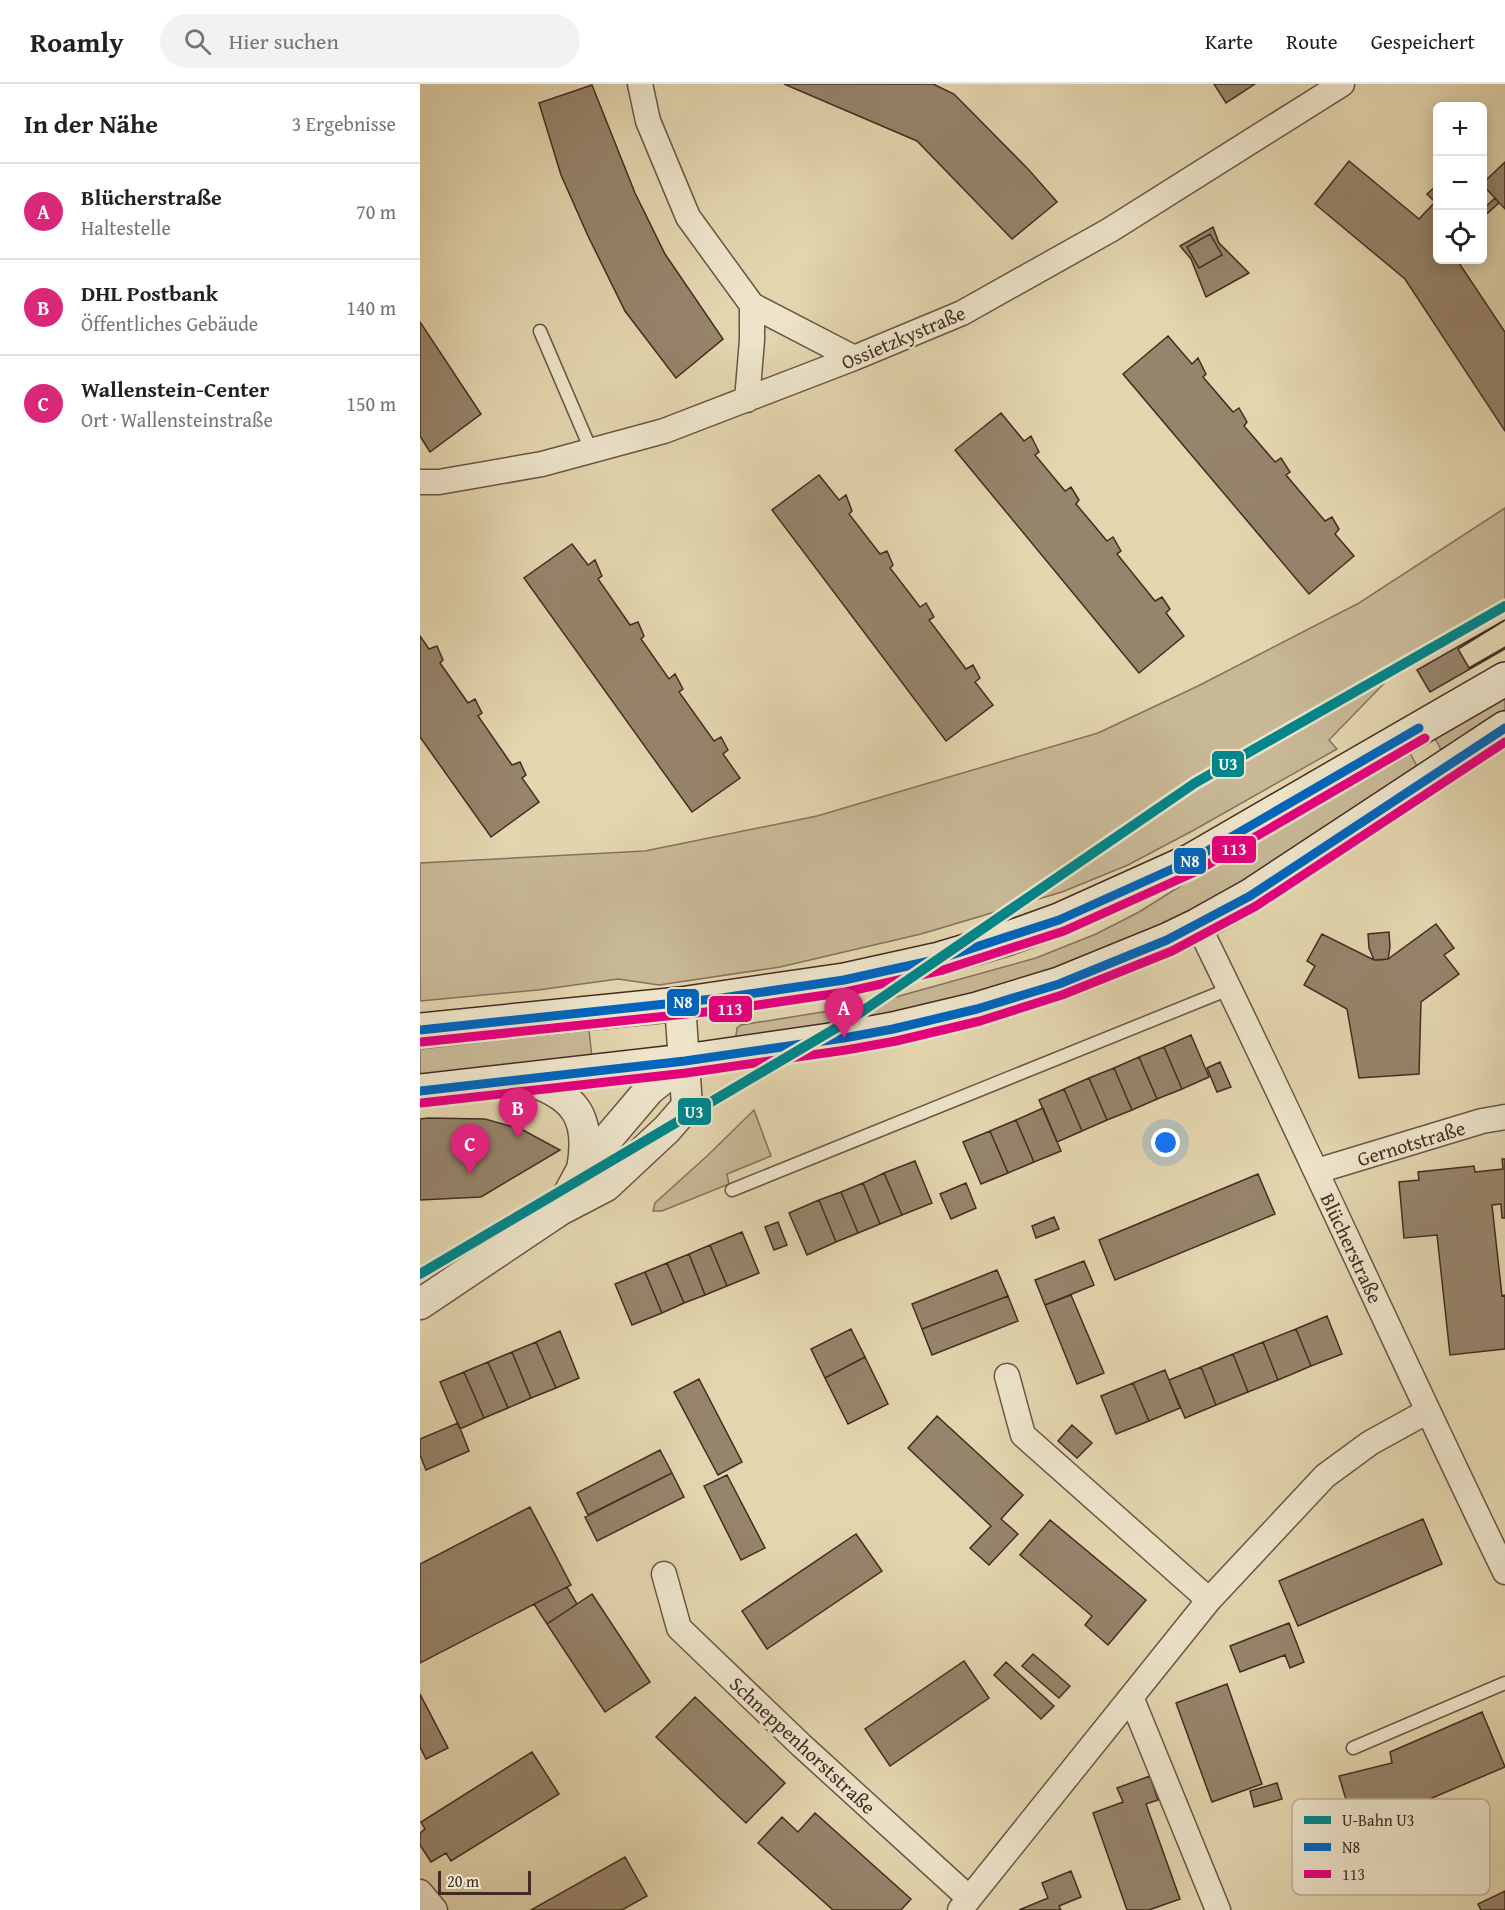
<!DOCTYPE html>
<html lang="de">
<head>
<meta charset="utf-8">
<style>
	body { margin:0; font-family:"Gentium Book Plus",serif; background:#f2f2f2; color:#202124 }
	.controls { position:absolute; right:18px; top:18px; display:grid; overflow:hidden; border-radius:9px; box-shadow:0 3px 15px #0003 }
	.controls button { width:54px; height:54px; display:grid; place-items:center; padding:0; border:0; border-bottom:2px solid #e0e0e0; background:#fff; color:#202124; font:30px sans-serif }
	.scale { position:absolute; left:18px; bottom:15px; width:93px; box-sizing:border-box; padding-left:6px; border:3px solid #422c22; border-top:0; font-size:16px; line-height:21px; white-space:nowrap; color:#422c22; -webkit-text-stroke:4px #ede4ca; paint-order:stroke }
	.you { position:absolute; left:746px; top:1059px; width:21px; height:21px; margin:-15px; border:4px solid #fff; border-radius:50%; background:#1a73e8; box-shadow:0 0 0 9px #1a73e833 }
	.badge { display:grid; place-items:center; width:39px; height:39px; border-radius:50%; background:#db2777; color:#fff; font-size:20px; font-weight:700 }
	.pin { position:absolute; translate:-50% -50px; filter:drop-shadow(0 2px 3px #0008) }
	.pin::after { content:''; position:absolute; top:32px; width:21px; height:18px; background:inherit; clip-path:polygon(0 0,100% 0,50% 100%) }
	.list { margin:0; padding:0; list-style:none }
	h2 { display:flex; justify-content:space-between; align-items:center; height:78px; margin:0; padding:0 24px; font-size:26px }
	h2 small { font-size:20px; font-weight:400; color:#757577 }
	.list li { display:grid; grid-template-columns:39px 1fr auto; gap:18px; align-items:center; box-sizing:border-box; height:96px; padding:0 24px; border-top:2px solid #e0e0e0 }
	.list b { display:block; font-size:22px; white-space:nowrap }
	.list p { margin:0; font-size:20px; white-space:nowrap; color:#757577 }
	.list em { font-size:20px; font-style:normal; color:#757577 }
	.icon { flex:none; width:33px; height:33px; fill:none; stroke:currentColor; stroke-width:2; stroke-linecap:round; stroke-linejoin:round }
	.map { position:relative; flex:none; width:1085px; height:1826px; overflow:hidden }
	header { display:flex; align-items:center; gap:36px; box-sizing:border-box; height:84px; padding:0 30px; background:#fff; border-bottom:2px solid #e0e0e0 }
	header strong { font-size:28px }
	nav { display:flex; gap:33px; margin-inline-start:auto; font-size:21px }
	.search { width:420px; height:54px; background:#f2f2f2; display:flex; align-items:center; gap:15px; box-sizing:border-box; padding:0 21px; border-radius:33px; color:#757577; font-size:22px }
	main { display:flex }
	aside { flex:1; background:#fff }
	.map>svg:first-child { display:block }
</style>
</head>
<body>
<header>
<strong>Roamly</strong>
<div class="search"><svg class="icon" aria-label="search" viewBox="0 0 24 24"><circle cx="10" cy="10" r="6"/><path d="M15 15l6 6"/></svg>Hier suchen</div>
<nav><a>Karte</a><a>Route</a><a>Gespeichert</a></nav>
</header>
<main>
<aside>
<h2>In der Nähe<small>3 Ergebnisse</small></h2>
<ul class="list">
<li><span class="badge">A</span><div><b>Blücherstraße</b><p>Haltestelle</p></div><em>70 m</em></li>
<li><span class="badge">B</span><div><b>DHL Postbank</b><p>Öffentliches Gebäude</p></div><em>140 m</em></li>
<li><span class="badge">C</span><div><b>Wallenstein-Center</b><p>Ort · Wallensteinstraße</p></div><em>150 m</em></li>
</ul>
</aside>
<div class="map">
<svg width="1085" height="1826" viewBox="0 0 1085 1826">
	<rect width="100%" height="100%" fill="#e3d5ae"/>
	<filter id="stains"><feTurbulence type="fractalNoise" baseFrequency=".00333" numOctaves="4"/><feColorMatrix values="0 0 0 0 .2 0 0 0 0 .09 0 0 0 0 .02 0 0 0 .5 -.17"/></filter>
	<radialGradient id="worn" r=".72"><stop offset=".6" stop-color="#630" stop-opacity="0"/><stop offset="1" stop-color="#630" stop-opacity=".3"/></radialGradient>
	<path fill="#c8b896" stroke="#85725c" stroke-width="1.5" d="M1085,424V519L978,585L909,656L917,665L774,746L708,781L642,808L501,850L360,883L239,901L198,895L118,906L0,917V779L225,767L397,732L678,649L778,602L939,519Z
		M1085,613V625L1022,668L1015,654Z
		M990,669L998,684L822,799L751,838L618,894L518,922L319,955L316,952L317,944L321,941L447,921L616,874L676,850L719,828L762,801Z
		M169,946L172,974L0,993V965Z
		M334,1026L351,1072L307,1090L309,1100L242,1127H233L235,1119L287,1072Z"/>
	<path fill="#96846b" stroke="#422c22" stroke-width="1.5" d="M364,0H513L534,10L608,85L637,118L592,155L497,57Z
		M794,0H835L806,19Z
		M172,1L215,109L245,170L303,255L256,294L205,227L168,152L141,91L119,19Z
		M929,77L999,135L1015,118L1007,110L1015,103L1018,106V176H1037L1085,248V347L985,195L895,120Z
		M1085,78V125L1062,100Z
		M1075,114L1079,119L1062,134V126Z
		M793,143L799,159L829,189L786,213L771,175L760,162Z
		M790,150L802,171L779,184L767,163Z
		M0,238L61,330L10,368L0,352Z
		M748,252L772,280L778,274L786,290L783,293L813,328L819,324L827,338L824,342L855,378L861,374L870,388L866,391L905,437L912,433L919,445L915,450L934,472L889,510L703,290Z
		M581,329L604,357L611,352L619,368L615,371L645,407L651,403L659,416L656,420L687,457L693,453L701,467L697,470L735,517L742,513L750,525L746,529L764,552L719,589L535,366Z
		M399,391L419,416L426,411L432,427L429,430L460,470L467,467L473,481L470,484L500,523L506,519L514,533L509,536L546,585L553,581L560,594L555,598L573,621L526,657L352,426Z
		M152,460L168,481L175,476L182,492L178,495L210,541L218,538L224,552L221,555L249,595L255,590L263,605L259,608L294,657L301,653L308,666L303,670L320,694L272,728L104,494Z
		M1085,536L1038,565L1049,584L1085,563V565L1010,608L997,586Z
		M0,552L9,565L17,562L23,576L20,579L48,619L55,615L62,629L58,632L92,681L100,678L106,691L102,694L119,718L71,753L0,653Z
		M1016,840L1034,864L1024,871L1039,890L1001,918L999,990L939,994L927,925L884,901L895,882L887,877L902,850L954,876H960L968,875Z
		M969,848L970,863L968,875L954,876L949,864L948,850Z
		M771,951L789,993L762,1005L744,963Z
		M744,963L762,1005L737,1015L719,973Z
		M719,973L737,1015L712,1026L694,984Z
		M800,978L811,1003L797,1008L787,984Z
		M694,984L712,1026L687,1036L669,994Z
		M669,994L687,1036L662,1047L644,1005Z
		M644,1005L662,1047L637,1058L619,1016Z
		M623,1024L641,1067L614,1078L596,1036Z
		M8,1034L65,1035L101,1045L140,1066L61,1113L0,1116V1035Z
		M596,1036L614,1078L588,1089L570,1047Z
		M570,1047L588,1089L561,1100L543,1058Z
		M1082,1075H1085V1134H1082L1081,1120L1072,1121L1082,1212L1085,1211V1265L1030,1271L1017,1151L984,1154L979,1098L999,1096L998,1088L1054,1082L1055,1088L1083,1085Z
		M495,1077L512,1119L482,1131L464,1089Z
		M464,1089L482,1131L460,1140L443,1099Z
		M838,1090L855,1130L695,1196L679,1156Z
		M443,1099L460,1140L438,1149L421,1108Z
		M546,1099L556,1124L531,1135L520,1110Z
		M421,1108L438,1149L416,1158L399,1116Z
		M399,1116L416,1158L387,1171L369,1129Z
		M634,1133L639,1145L616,1154L612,1142Z
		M358,1138L367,1161L354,1166L345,1143Z
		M322,1148L339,1189L307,1202L290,1161Z
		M290,1161L307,1202L285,1211L269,1170Z
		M269,1170L285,1211L264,1219L247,1179Z
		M664,1177L674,1201L625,1221L615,1196Z
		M247,1179L264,1219L242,1229L225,1188Z
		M577,1186L588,1212L502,1245L492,1220Z
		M225,1188L242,1229L212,1241L195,1200Z
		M651,1211L684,1289L657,1300L625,1221Z
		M588,1212L598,1237L512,1271L502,1245Z
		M907,1232L922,1270L891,1282L876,1245Z
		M431,1245L445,1273L405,1294L391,1265Z
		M876,1245L891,1282L858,1296L843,1258Z
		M140,1247L159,1294L136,1304L116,1258Z
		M116,1258L136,1304L111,1314L92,1268Z
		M843,1258L858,1296L828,1308L813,1270Z
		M92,1268L111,1314L88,1324L68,1278Z
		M813,1270L828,1308L796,1321L781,1283Z
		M445,1273L468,1320L428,1340L405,1294Z
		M68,1278L88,1324L64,1334L44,1288Z
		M781,1283L796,1321L765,1334L749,1296Z
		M745,1286L760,1324L729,1337L713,1299Z
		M44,1288L64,1334L40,1345L20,1298Z
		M279,1295L322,1378L298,1391L254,1308Z
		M713,1299L729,1337L696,1350L681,1312Z
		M517,1332L603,1411L581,1435L598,1450L569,1481L550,1464L571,1442L488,1364Z
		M38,1339L49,1367L6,1386L0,1371V1355Z
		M652,1341L672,1359L657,1374L638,1357Z
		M240,1366L252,1389L168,1431L157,1409Z
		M252,1389L264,1413L177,1457L165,1433Z
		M307,1391L345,1464L321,1476L284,1402Z
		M110,1423L151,1501L0,1579V1480Z
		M1003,1435L1022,1480L878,1542L859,1497Z
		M630,1436L726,1516L688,1561L665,1541L672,1532L600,1471Z
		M436,1450L462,1487L347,1565L322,1527Z
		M147,1503L157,1520L127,1540L114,1520Z
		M172,1510L230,1598L185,1628L127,1540Z
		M869,1539L884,1578L870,1584L865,1571L820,1588L810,1562Z
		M613,1570L650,1602L639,1614L602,1582Z
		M544,1577L569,1614L470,1682L445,1645Z
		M586,1578L634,1622L621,1635L574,1591Z
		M807,1600L842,1700L792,1718L756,1619Z
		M0,1610L28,1664L6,1675L0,1663Z
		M275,1613L365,1699L326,1739L236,1653Z
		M1062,1628L1085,1683L1012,1714L1015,1726L935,1746L919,1692L972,1679L970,1668Z
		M112,1668L139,1710L31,1777L26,1769L11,1778L0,1761V1749L5,1745L1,1738Z
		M730,1692L738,1716L726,1720L760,1815L729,1826H707L673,1729L703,1718L697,1704Z
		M857,1699L862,1715L834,1723L830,1707Z
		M395,1729L491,1815L481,1826H413L338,1759L362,1733L378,1748Z
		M205,1773L227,1812L202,1826H111Z
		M651,1787L661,1813L639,1822L641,1826H599L628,1814L622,1799Z
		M1085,1807V1826H1061L1058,1820Z"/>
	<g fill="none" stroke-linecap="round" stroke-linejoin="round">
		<defs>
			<path id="service" d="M120,247L171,366
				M312,1106L809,905
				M933,1664L1085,1599"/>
			<path id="minor" d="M220,0L228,37L268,133L332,221L434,274
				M327,316L332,256V221
				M0,398H19L122,380L244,347L434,274L542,229L690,146L922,0
				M778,841C884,1055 980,1273 1085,1488
				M897,1087L1062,1037L1085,1033
				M587,1292L603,1351L789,1516
				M244,1490L259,1544L381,1661L549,1814
				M711,1613L798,1826
				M0,1808L15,1826
				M540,1826L789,1516L905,1392L950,1359L1008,1327"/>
			<path id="tertiary" d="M104,995C154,1010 172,1032 162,1085
				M140,1126L162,1085L229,1006L265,977
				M0,1220L140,1126L186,1102L247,1045L267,1022L260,920"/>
			<path id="secondary" d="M0,946L260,920L424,896L519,875L586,855L639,836L770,777L1085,595
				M0,1007L265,977L424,954L473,945L557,925L639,900L747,856L778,841L830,812L1085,644"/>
		</defs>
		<use href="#service" stroke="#6a5645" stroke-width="15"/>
		<use href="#minor" stroke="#6a5645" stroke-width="27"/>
		<use href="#tertiary" stroke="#6a5645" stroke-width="33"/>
		<use href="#secondary" stroke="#422c22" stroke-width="36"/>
		<use href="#service" stroke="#ede4ca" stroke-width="12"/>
		<use href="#minor" stroke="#ede4ca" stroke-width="24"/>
		<use href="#tertiary" stroke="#ede4ca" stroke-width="30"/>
		<use href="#secondary" stroke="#ede4ca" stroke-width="33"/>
		<defs>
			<path id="bus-1" d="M0,946L302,914L424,896L519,875L639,836L770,777L999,644
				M0,1007L265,977L424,954L473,945L557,925L639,900L747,856L830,812L1085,644"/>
			<path id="bus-2" d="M1,958L304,926L426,908L523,886L644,847L775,788L1005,654
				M1,1019L266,989L426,966L476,957L560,937L642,911L752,867L836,822L1085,658"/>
		</defs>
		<use href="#bus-1" stroke="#ede4ca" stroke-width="14"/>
		<use href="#bus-2" stroke="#ede4ca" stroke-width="14"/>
		<use href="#bus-1" stroke="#0065bd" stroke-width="9"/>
		<use href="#bus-2" stroke="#e5007d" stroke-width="9"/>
		<defs>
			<path id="metro-1" d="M0,1190L428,937L775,699L1085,522"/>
		</defs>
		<use href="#metro-1" stroke="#ede4ca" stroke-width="15"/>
		<use href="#metro-1" stroke="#00868b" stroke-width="10"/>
	</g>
	<g text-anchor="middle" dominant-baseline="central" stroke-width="4.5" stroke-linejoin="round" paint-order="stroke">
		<g font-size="20" fill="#422c22" stroke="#ede4ca">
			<text transform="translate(483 253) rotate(-23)">Ossietzkystraße</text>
			<text transform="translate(991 1059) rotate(-17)">Gernotstraße</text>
			<text transform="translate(932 1164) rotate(65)">Blücherstraße</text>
			<text transform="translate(383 1661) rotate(43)">Schneppenhorststraße</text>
		</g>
	</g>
	<rect x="872" y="1715" width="198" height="96" rx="9" fill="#ede4ca" stroke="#baad98" stroke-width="1.5"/>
	<rect x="884" y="1732" width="27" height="8" fill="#00868b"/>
	<rect x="884" y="1759" width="27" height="8" fill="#0065bd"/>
	<rect x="884" y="1786" width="27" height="8" fill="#e5007d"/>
	<g font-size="16" fill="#422c22">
		<text x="922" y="1742">U-Bahn U3</text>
		<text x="922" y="1769">N8</text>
		<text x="922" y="1796">113</text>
	</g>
	<g stroke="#ede4ca" stroke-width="2">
		<rect x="791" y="666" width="34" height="28" rx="6" fill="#00868b"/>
		<rect x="791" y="751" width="46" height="29" rx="6" fill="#e5007d"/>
		<rect x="753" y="763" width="34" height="28" rx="6" fill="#0065bd"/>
		<rect x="246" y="904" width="34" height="29" rx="6" fill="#0065bd"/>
		<rect x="288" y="911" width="45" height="28" rx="6" fill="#e5007d"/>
		<rect x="257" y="1013" width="35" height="29" rx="6" fill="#00868b"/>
	</g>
	<g font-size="16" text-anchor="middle" font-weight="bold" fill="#fff">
		<text x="808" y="686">U3</text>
		<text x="814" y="771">113</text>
		<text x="770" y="783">N8</text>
		<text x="263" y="924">N8</text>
		<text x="310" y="931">113</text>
		<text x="274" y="1034">U3</text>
	</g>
	<rect width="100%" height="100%" filter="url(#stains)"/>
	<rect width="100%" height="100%" fill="url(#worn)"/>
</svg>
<div class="controls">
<button>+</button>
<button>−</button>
<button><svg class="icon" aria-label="locate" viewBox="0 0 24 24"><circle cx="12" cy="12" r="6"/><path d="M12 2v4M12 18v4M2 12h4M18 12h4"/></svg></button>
</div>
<div class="scale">20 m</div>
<div class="you"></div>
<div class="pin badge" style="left:424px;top:954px">A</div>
<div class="pin badge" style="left:98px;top:1054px">B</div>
<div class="pin badge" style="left:50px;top:1090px">C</div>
</div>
</main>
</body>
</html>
